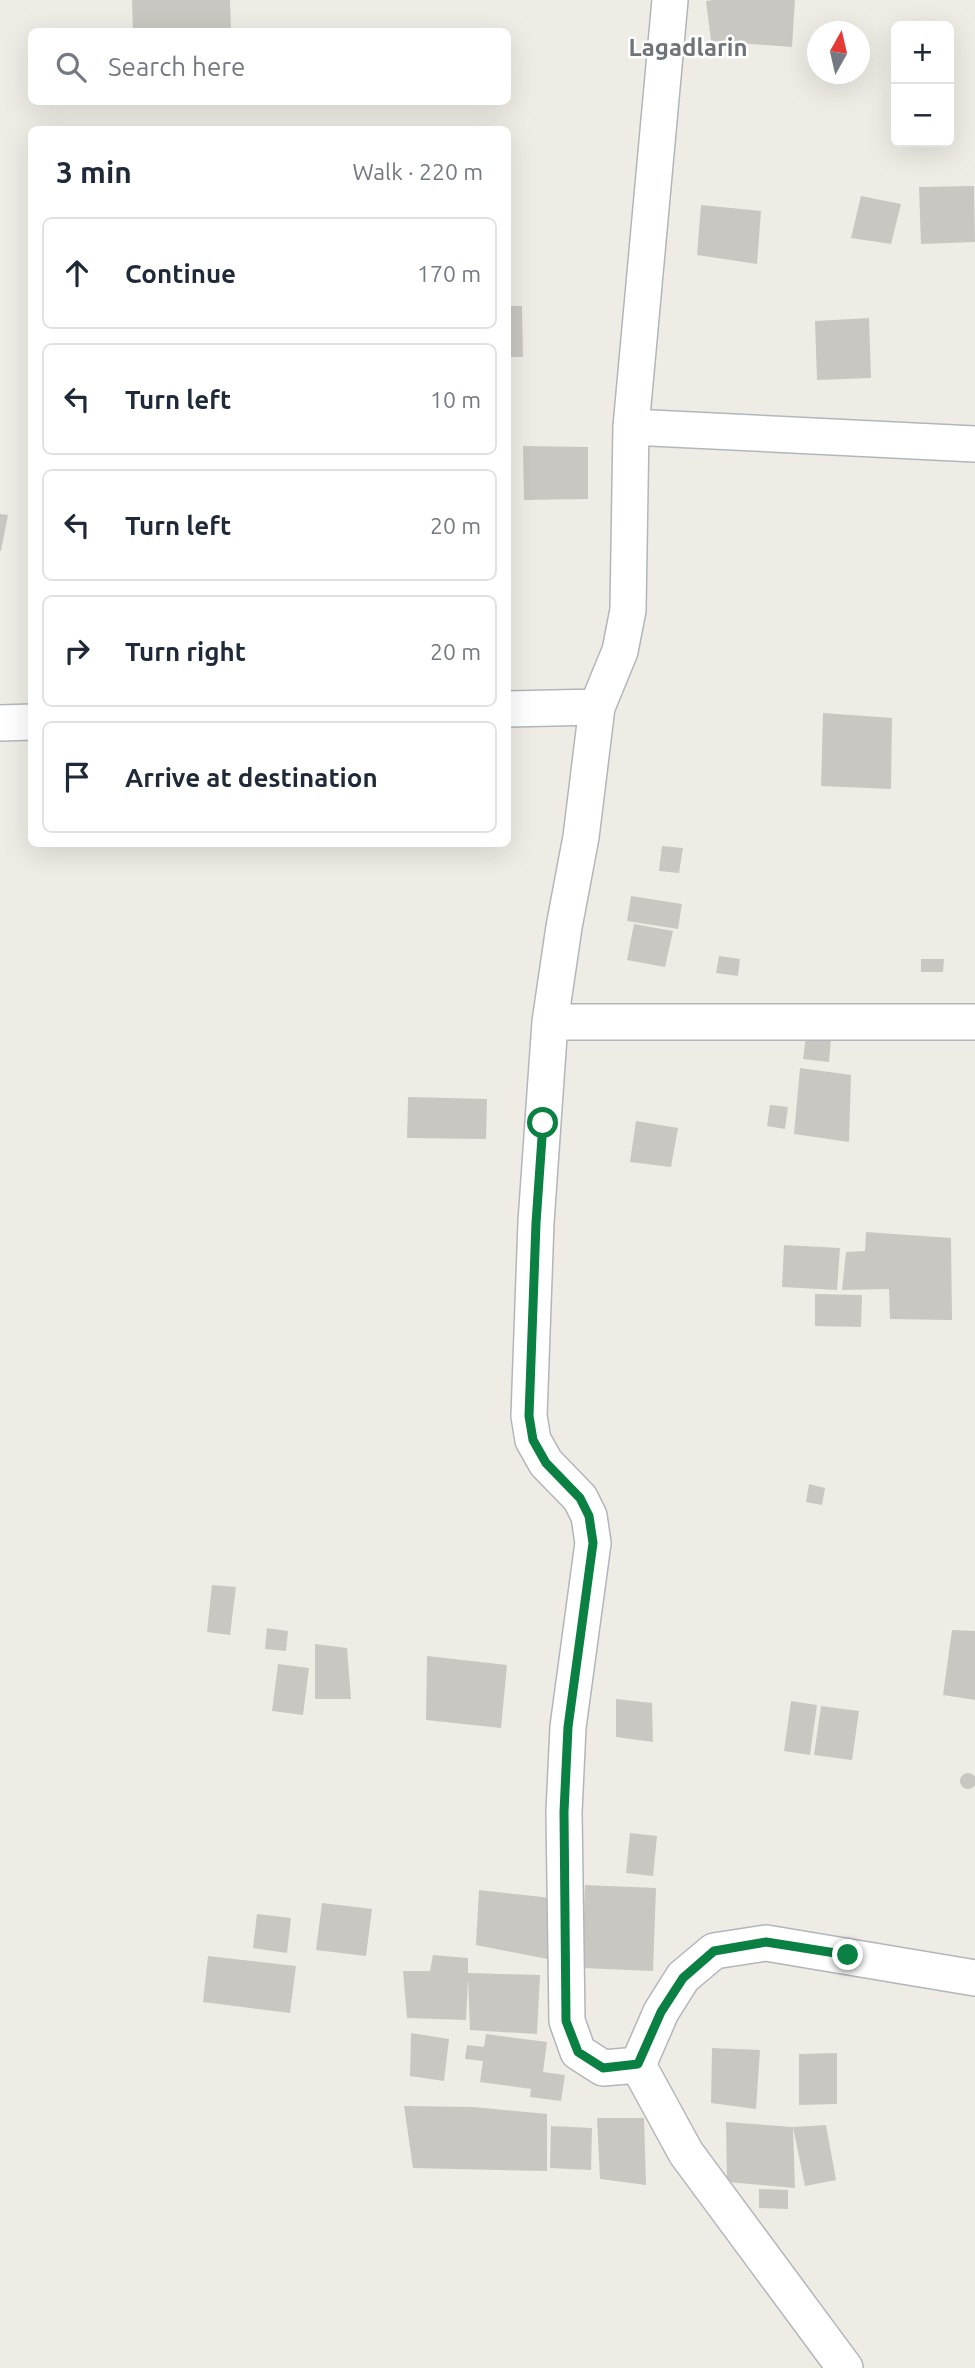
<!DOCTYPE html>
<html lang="en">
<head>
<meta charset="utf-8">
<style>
	body { margin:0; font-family:Ubuntu,sans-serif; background:#f2f2f3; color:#1f2937 }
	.controls { position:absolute; right:21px; top:21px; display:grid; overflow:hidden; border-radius:10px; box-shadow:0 7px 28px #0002 }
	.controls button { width:63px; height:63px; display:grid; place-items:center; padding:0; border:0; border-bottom:2px solid #e0e1e3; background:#fff; color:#1f2937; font:35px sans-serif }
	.compass { position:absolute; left:807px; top:21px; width:63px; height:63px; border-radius:50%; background:#fff; box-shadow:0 7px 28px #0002; rotate:8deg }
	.stop { position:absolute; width:21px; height:21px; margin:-16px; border:5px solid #0b8043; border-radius:50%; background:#fff }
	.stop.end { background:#0b8043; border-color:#fff; box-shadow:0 2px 7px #0008 }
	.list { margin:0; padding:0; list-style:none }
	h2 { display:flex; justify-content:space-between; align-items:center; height:91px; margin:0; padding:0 28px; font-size:30px }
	h2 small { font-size:23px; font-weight:400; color:#747a83 }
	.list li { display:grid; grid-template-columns:46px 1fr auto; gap:21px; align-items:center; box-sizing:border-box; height:112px; margin:0 14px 14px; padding:0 14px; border:2px solid #e0e1e3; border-radius:10px }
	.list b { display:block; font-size:26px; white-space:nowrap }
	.list em { font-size:23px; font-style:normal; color:#747a83 }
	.icon { flex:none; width:38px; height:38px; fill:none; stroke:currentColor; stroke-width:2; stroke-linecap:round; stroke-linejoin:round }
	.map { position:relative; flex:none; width:975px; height:2368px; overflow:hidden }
	.search { position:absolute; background:#fff; box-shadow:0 7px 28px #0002; left:28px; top:28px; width:483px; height:77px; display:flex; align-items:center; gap:18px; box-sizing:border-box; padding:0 24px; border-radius:10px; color:#747a83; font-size:26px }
	.panel { position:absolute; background:#fff; box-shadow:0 7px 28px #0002; left:28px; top:126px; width:483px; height:721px; border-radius:10px }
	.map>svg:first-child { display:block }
</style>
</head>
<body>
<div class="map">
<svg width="975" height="2368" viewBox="0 0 975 2368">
	<rect width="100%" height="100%" fill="#efece5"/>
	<path fill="#cac7c2" d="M132,0H230L231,32H133Z
		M713,0H795L792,47L711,41L706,1Z
		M974,186L975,242L921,244L919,187Z
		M861,196L901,204L891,244L851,238Z
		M701,205L761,211L757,264L697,255Z
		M508,306H522L523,357H508Z
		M869,318L871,378L817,380L815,321Z
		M523,446L588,447V499L524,500Z
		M0,514L8,515L1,551H0Z
		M823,713L892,718L891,789L821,786Z
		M662,846L683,848L679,873L659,871Z
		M631,896L682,904L678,929L627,921Z
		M634,924L673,931L665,967L627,960Z
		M719,956L740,959L738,976L716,973Z
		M921,959H944L943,972H921Z
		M806,1036L831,1039L829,1062L803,1059Z
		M800,1068L851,1075L849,1142L794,1134Z
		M408,1097L487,1099L486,1139L407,1138Z
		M770,1105L788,1107L785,1129L767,1126Z
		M636,1121L678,1128L671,1167L630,1162Z
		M866,1232L951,1238L952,1320L890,1319L889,1289L842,1290L846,1252L865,1251Z
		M784,1245L840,1248L837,1290L782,1287Z
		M815,1294L862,1295L861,1327L815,1326Z
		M809,1484L825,1488L822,1505L806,1502Z
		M212,1585L236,1587L230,1635L207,1632Z
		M267,1628L288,1631L286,1651L265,1649Z
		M952,1630L975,1631V1700L943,1695Z
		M315,1644L347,1648L351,1699H315Z
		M427,1656L507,1665L501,1728L426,1720Z
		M278,1664L309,1668L303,1715L272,1711Z
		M616,1699L652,1703L653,1742L616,1737Z
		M791,1701L817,1705L810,1755L784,1751Z
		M821,1706L859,1711L852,1760L814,1755Z
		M960 1781a8 8 0 1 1 16 0a8 8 0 1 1-16 0Z
		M630,1833L657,1836L653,1876L626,1873Z
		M585,1885L656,1888L653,1971L582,1968Z
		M479,1890L561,1899L552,1960L476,1945Z
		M322,1903L372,1909L366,1956L316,1950Z
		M257,1914L291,1918L287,1953L253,1948Z
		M433,1955L468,1958V1973L540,1975L537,2034L470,2030L468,1979L466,2020L407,2018L403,1971H430Z
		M208,1956L296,1966L290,2013L203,2002Z
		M411,2033L449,2039L444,2081L410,2076Z
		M486,2034L547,2042L543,2072L565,2075L561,2101L530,2097L531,2089L480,2082L483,2061L465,2059L467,2045L484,2047Z
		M712,2048L760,2050L756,2109L711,2103Z
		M837,2053V2104L799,2105V2054Z
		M404,2106L473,2107L547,2114V2171L413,2168Z
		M597,2118H644L646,2185L600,2179Z
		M726,2122L793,2127L795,2188L727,2182Z
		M826,2125L836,2180L805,2186L793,2127Z
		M551,2126L592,2128L591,2170L550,2168Z
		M759,2189L788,2190V2209L759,2208Z"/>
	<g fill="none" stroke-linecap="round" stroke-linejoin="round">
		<defs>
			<path id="minor" d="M631,427L975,444
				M508,709L597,707
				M0,723L32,722
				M550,1022H975
				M638,2065L603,2068L578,2052L567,2021L564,1812L568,1727L593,1543L589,1516L580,1498L546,1463L533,1440L529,1416L536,1222L550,1022L564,927L581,837L597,707L620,651L628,610L631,427L670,0
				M638,2065L661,2012L683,1977L714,1951L766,1943L975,1978
				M638,2065L686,2153L845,2368"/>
		</defs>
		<use href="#minor" stroke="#b2b6ba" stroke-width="38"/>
		<use href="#minor" stroke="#fff" stroke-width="35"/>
	</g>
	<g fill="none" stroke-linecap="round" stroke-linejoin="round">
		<path stroke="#0b8043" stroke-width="9" d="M543,1123L536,1223L529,1416L533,1440L546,1463L580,1498L589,1516L593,1543L568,1727L564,1812L566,2021L578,2052L603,2068L638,2064L661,2012L683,1978L714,1951L766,1942L848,1955"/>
	</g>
	<g text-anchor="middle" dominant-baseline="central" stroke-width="5" stroke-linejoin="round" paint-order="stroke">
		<g font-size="24" font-weight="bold" fill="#6e7478" stroke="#fff">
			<text x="688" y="47">Lagadlarin</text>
		</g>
	</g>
</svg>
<div class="controls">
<button>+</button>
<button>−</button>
</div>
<svg class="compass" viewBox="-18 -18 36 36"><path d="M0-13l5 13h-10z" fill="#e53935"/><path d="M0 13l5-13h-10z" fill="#747a83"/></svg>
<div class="stop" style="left:543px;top:1123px"></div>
<div class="stop end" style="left:848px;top:1955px"></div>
<div class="search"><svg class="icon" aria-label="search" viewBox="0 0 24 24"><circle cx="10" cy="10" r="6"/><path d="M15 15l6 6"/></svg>Search here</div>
<section class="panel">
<h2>3 min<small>Walk · 220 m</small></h2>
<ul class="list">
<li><svg class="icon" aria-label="ahead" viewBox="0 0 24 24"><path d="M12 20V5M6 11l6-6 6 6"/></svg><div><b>Continue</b></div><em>170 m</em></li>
<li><svg class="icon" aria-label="left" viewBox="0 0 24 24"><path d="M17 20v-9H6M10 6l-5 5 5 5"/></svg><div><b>Turn left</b></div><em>10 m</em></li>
<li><svg class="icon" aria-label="left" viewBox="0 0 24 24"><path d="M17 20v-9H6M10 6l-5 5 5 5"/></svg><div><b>Turn left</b></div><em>20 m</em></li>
<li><svg class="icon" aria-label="right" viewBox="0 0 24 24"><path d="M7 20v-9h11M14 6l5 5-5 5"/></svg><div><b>Turn right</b></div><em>20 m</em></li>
<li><svg class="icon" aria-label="arrive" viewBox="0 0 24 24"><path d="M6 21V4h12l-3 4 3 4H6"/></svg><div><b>Arrive at destination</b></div></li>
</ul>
</section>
</div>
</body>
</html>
